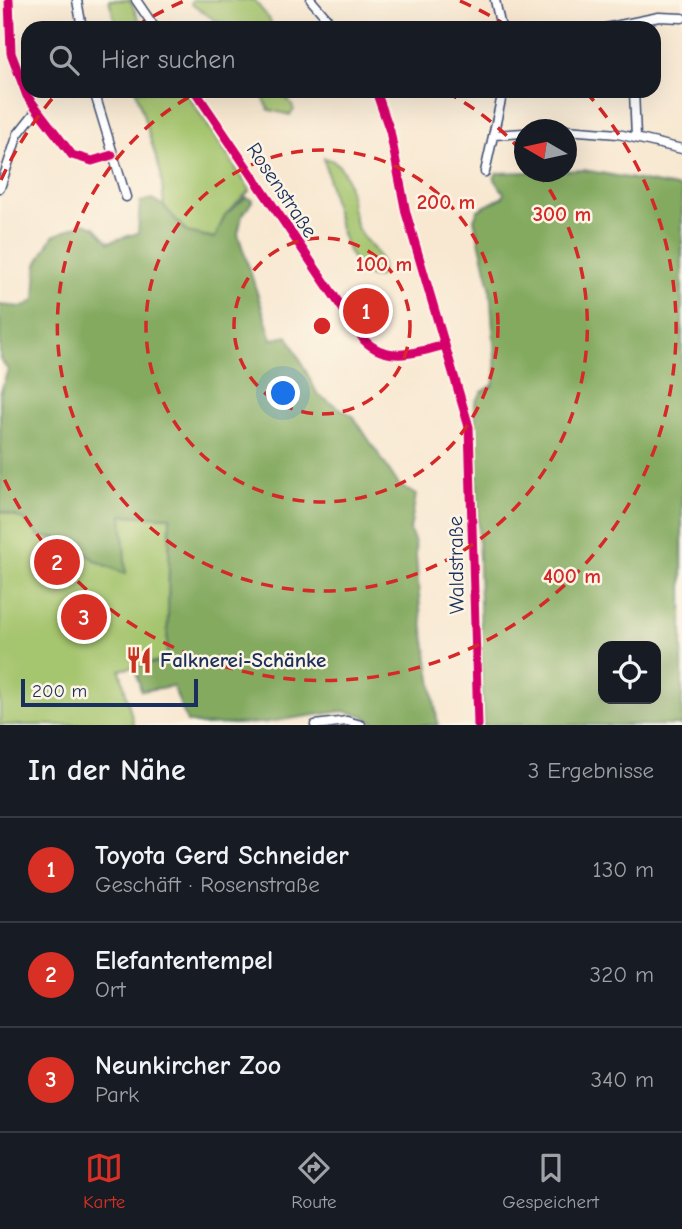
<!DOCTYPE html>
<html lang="de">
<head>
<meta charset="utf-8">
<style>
	body { margin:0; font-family:"Comic Neue",sans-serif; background:#242831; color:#f1f3f6 }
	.controls { position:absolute; right:21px; bottom:21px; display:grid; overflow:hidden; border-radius:14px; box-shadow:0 7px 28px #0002 }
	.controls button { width:63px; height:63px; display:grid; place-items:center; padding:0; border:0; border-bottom:2px solid #363941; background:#171b24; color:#f1f3f6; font:35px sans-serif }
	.compass { position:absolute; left:514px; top:119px; width:63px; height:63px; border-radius:50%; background:#171b24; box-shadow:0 7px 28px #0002; rotate:279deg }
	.scale { position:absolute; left:21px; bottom:18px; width:177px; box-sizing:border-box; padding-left:7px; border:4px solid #1b2f5e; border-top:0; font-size:19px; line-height:24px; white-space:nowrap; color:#1b2f5e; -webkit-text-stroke:5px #fcf5e5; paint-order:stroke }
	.you { position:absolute; left:284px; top:394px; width:24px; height:24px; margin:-18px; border:5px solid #fff; border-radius:50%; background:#1a73e8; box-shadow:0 0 0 10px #1a73e833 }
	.badge { display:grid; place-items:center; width:46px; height:46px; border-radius:50%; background:#d93025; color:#fff; font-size:23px; font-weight:700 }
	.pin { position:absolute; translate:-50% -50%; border:4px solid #fff; box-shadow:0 2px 7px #0006 }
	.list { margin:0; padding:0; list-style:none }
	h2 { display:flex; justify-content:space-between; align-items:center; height:91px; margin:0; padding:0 28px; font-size:30px }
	h2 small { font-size:23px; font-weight:400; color:#9ea1a6 }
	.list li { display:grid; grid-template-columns:46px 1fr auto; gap:21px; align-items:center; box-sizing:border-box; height:105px; padding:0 28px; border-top:2px solid #363941 }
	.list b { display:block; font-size:26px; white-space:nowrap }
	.list p { margin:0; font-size:23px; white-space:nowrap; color:#9ea1a6 }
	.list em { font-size:23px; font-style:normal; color:#9ea1a6 }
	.icon { flex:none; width:38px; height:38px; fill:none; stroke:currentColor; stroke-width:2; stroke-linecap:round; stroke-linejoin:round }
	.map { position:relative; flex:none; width:682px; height:725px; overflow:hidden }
	.search { position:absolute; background:#171b24; box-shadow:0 7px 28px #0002; left:21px; right:21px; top:21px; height:77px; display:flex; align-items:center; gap:18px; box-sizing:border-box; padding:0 24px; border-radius:21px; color:#9ea1a6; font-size:26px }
	.sheet { height:406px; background:#171b24 }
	nav { display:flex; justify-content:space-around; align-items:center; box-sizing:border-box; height:98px; border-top:2px solid #363941; background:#171b24; font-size:19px; color:#9ea1a6 }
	nav a { display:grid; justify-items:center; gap:4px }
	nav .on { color:#d93025 }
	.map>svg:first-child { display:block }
</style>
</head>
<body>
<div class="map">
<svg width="682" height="725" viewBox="0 0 682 725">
	<rect width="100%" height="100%" fill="#fcf5e5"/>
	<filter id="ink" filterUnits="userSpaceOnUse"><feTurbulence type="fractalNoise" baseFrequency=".0143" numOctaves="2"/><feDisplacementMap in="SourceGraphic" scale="14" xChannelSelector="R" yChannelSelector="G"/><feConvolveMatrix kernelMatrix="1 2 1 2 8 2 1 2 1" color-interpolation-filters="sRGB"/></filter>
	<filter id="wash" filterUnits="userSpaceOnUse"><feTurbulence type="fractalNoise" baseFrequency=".00686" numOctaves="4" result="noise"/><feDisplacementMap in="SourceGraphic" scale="28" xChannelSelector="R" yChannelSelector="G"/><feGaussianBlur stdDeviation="1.57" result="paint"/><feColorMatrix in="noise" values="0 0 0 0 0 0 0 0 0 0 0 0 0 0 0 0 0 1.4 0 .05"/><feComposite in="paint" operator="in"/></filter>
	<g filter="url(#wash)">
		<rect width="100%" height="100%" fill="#f8e8d1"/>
		<path fill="#a5c56e" stroke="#607a66" stroke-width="2" d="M109,0H130L143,28H117Z
			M192,0H254L270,20L272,28H227L191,4Z
			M136,91H185L250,190L225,215L215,238L187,233L164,206L161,174Z
			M260,91C274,91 289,95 294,110L290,115L269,110Z
			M324,158C355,163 348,206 357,227C364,245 390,255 379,277C343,282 331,185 324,158Z
			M0,511L23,519L39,536L67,539L96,561L125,574L121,515L170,517L167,659L120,670L134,725H0Z"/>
		<path fill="#84aa61" stroke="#506c60" stroke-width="2" fill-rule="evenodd" d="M584,170L682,188V725H483L475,402L482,392L493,385L496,373L490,287L474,219L478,210L503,197L504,193L494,178L497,173ZM603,646H656V699H603Z
			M246,197L253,200L242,216L238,234L272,339L288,336L318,395L353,416L399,485L416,495L410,530L415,543L420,608L438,725H378L362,715L343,711L262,723L202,725L187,722L173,686L141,691L135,666L163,662L167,659L170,517L122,515L126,574L96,561L67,539L39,536L23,519L0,511V394L8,370L0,359V305L23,307L35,300L37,264L53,236L84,223L95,227L109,242L138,233L140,202L152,199L164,206L187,232L215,238L225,215Z"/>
	</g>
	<g filter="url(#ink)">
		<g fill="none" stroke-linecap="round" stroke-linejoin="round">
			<defs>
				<path id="minor" d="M9,0L11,53L27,96L72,155L92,161L112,155
					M77,0L82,28
					M136,0L155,28
					M311,0L335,28
					M495,0L501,28
					M605,28L659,17L682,18
					M94,91L126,197
					M195,91L364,340C387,363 416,353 445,345
					M376,91L390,131L406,213L469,427L478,725
					M634,91L636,137
					M566,130L618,134L682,149
					M494,135L524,133
					M485,172L503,91
					M0,188L18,134L37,110
					M315,725L347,721L361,725"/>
			</defs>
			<use href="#minor" stroke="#3c4b6f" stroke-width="11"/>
			<use href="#minor" stroke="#fff" stroke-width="8"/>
			<defs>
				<path id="cycleway" d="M9,0L11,53L27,96L72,155L92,161L112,155
					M195,91L364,340C387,363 416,353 445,345
					M376,91L390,131L406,213L469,427L478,725"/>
			</defs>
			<use href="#cycleway" stroke="#fcf5e5" stroke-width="13"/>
			<use href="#cycleway" stroke="#d6006c" stroke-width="9"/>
		</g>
	</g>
	<g fill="none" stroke="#d62828" stroke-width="3.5" stroke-dasharray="12 9">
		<circle cx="322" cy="326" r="88"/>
		<circle cx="322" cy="326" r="176"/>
		<path d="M446 92A265 265 0 0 1 524 154M538 172A265 265 0 1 1 198 92"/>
		<path d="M1 180A353 353 0 0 1 58 92M135 27A353 353 0 0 1 184 1M460 1A353 353 0 0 1 509 27M586 92A353 353 0 1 1 1 472"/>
	</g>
	<defs>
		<symbol id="restaurant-bare" viewBox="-9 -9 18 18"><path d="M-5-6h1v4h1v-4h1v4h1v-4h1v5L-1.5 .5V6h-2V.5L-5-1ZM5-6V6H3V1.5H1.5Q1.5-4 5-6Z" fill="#c8321e" stroke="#fcf5e5" stroke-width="2.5" paint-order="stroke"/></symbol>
	</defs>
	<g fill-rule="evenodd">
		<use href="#restaurant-bare" x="120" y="641" width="38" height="38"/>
	</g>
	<g text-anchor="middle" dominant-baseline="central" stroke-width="5" stroke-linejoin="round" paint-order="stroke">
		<g font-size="21" fill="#1b2f5e" stroke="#fcf5e5">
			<text transform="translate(282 190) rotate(56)">Rosenstraße</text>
			<text transform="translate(456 565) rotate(-91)">Waldstraße</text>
		</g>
		<g font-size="21" font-weight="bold" fill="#1b2f5e" stroke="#fcf5e5" text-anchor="start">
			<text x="160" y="660">Falknerei-Schänke</text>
		</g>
	</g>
	<circle cx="322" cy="326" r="10" fill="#d62828" stroke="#fcf5e5" stroke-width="3.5"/>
	<g font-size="21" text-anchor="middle" font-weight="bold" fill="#d62828" stroke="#fcf5e5" stroke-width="5" stroke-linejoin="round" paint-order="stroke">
		<text x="446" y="209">200 m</text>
		<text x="562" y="221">300 m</text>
		<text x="384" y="271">100 m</text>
		<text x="572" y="583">400 m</text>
	</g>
</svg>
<div class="controls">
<button><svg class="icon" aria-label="locate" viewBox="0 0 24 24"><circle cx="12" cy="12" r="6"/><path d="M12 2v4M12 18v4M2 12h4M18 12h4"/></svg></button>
</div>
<svg class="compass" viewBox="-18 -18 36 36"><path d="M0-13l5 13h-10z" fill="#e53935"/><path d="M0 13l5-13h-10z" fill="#9ea1a6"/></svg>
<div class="scale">200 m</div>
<div class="you"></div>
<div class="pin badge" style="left:366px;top:311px">1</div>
<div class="pin badge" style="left:57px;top:562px">2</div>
<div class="pin badge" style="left:84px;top:617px">3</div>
<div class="search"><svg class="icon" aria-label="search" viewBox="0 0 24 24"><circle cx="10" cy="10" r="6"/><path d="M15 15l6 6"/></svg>Hier suchen</div>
</div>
<section class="sheet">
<h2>In der Nähe<small>3 Ergebnisse</small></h2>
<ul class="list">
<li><span class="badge">1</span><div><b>Toyota Gerd Schneider</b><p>Geschäft · Rosenstraße</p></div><em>130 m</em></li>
<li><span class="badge">2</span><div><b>Elefantentempel</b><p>Ort</p></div><em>320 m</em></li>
<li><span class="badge">3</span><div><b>Neunkircher Zoo</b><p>Park</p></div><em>340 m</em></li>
</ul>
</section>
<nav>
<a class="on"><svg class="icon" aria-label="map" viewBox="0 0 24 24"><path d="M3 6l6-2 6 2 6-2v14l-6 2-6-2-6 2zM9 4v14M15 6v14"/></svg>Karte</a>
<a><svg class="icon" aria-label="directions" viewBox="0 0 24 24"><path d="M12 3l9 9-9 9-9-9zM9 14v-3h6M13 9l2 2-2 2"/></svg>Route</a>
<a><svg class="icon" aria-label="saved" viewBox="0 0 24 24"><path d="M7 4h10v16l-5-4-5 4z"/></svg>Gespeichert</a>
</nav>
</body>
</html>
